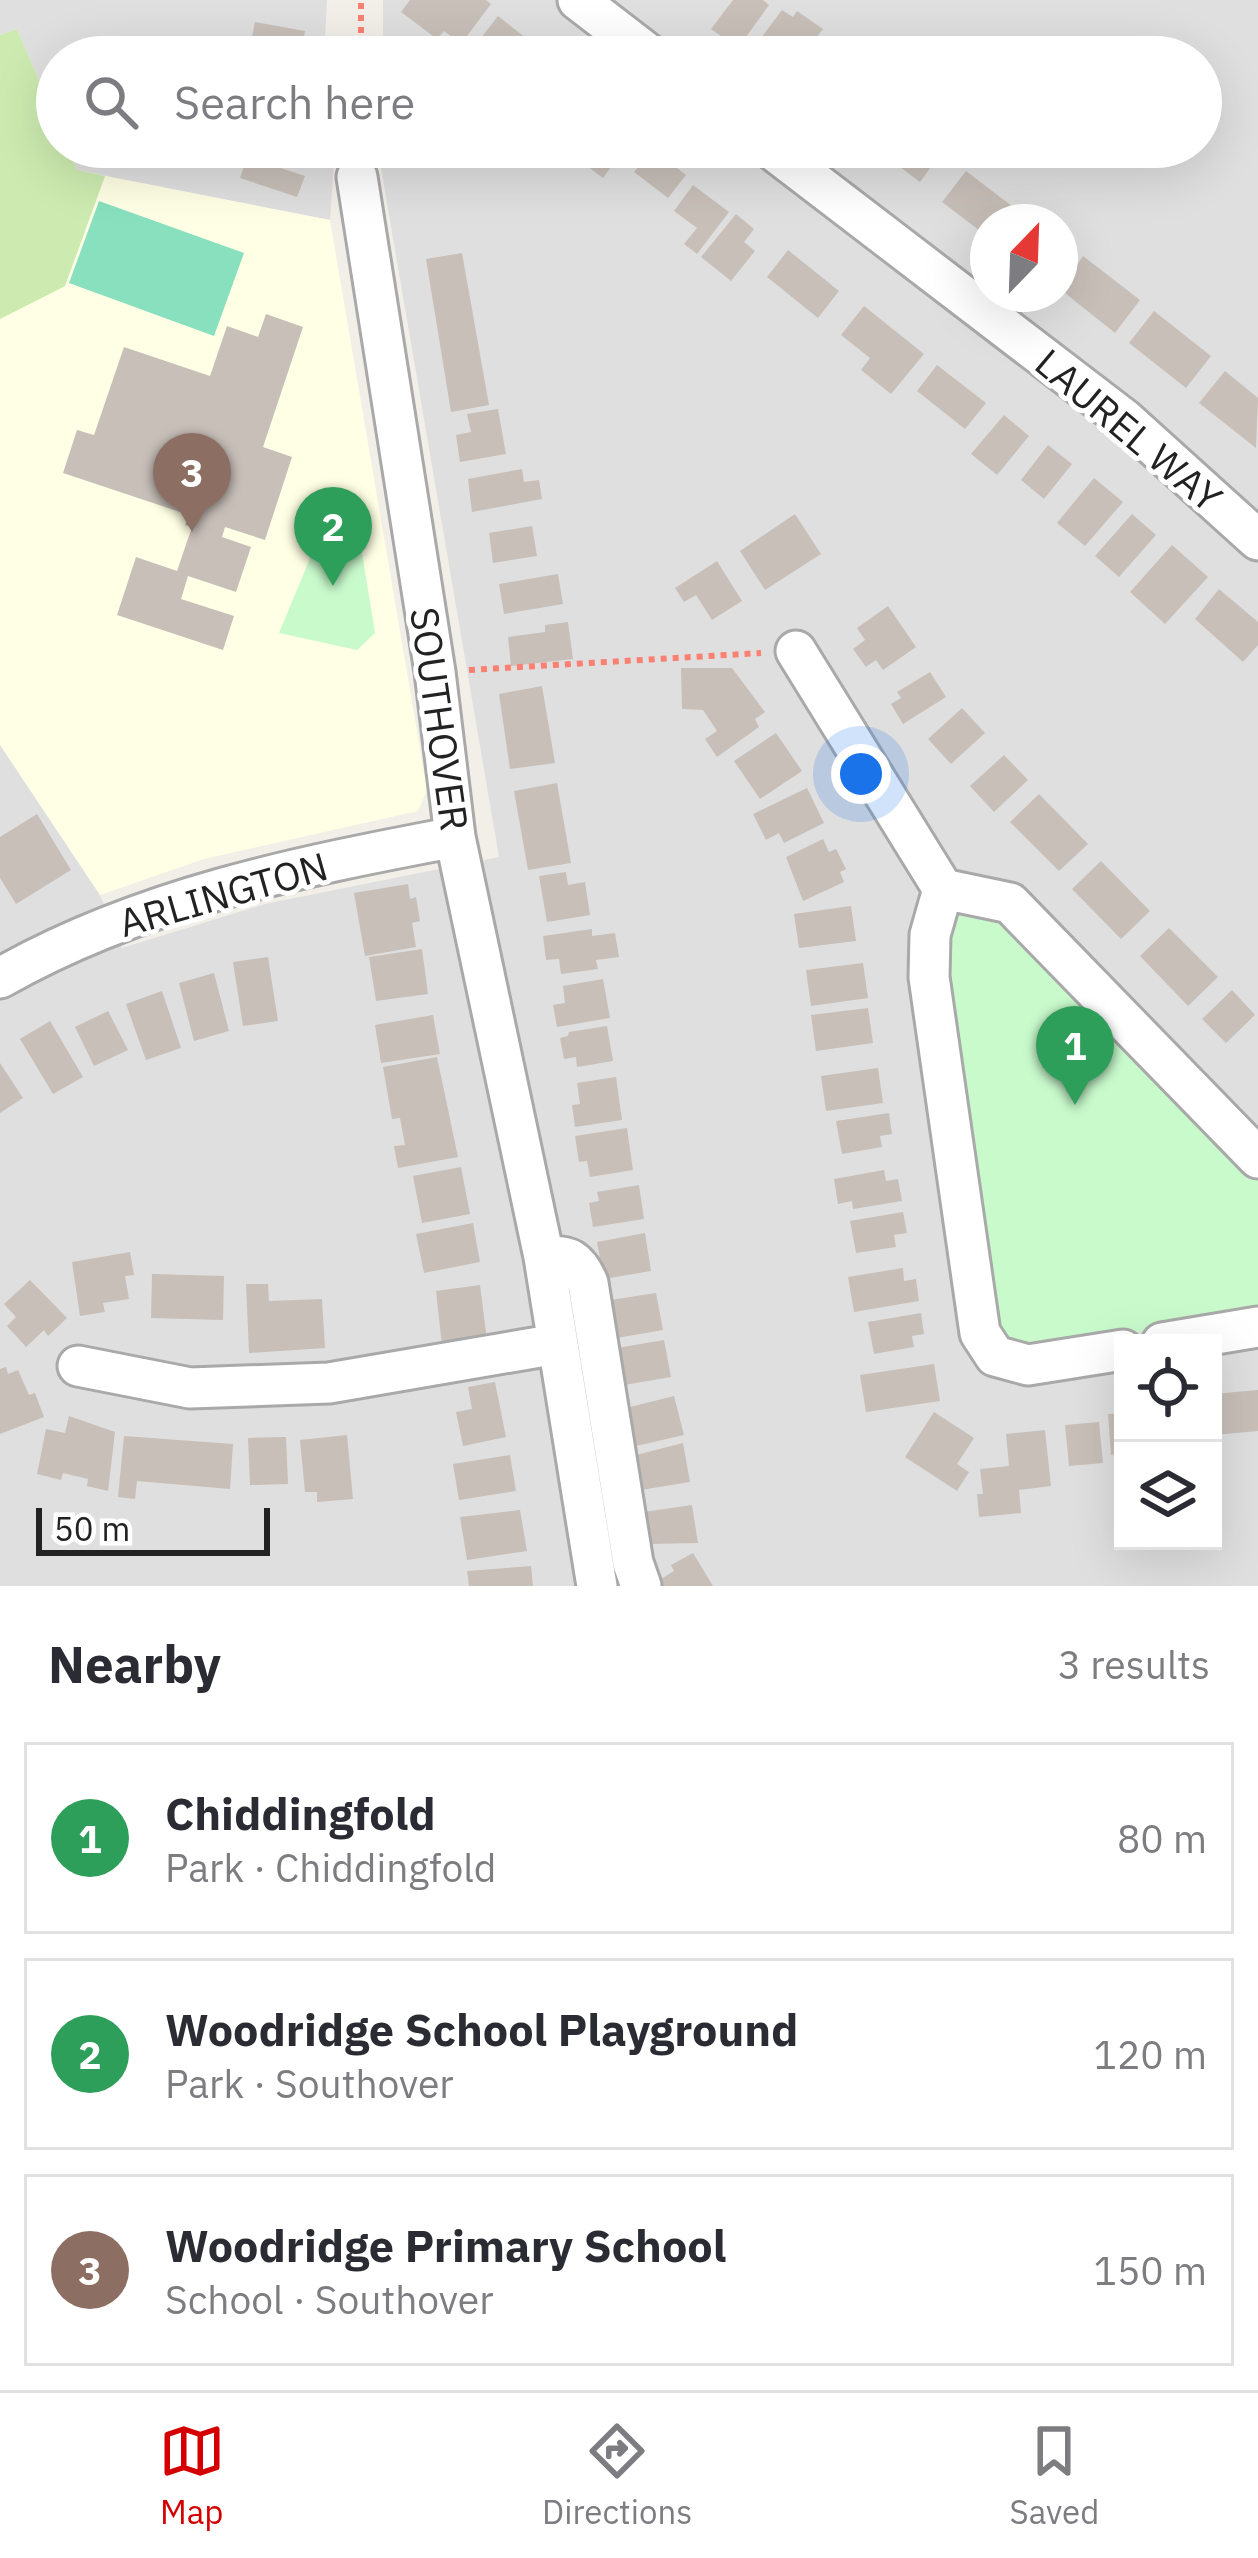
<!DOCTYPE html>
<html lang="en">
<head>
<meta charset="utf-8">
<style>
	body { margin:0; font-family:"IBM Plex Sans",sans-serif; background:#f7f7f7; color:#2b2b33 }
	.controls { position:absolute; right:36px; bottom:36px; display:grid; overflow:hidden; border-radius:0px; box-shadow:0 12px 48px #0002 }
	.controls button { width:108px; height:108px; display:grid; place-items:center; padding:0; border:0; border-bottom:3px solid #e1e1e2; background:#fff; color:#2b2b33; font:60px sans-serif }
	.compass { position:absolute; left:970px; top:204px; width:108px; height:108px; border-radius:50%; background:#fff; box-shadow:0 12px 48px #0002; rotate:23deg }
	.scale { position:absolute; left:36px; bottom:30px; width:234px; box-sizing:border-box; padding-left:12px; border:6px solid #222; border-top:0; font-size:33px; line-height:42px; white-space:nowrap; color:#222; -webkit-text-stroke:9px #fff; paint-order:stroke }
	.you { position:absolute; left:861px; top:774px; width:42px; height:42px; margin:-30px; border:9px solid #fff; border-radius:50%; background:#1a73e8; box-shadow:0 0 0 18px #1a73e833 }
	.badge { display:grid; place-items:center; width:78px; height:78px; border-radius:50%; background:#d40000; color:#fff; font-size:39px; font-weight:700 }
	.pin { position:absolute; translate:-50% -99px; filter:drop-shadow(0 3px 6px #0008) }
	.pin::after { content:''; position:absolute; top:63px; width:42px; height:36px; background:inherit; clip-path:polygon(0 0,100% 0,50% 100%) }
	.list { margin:0; padding:0; list-style:none }
	h2 { display:flex; justify-content:space-between; align-items:center; height:156px; margin:0; padding:0 48px; font-size:51px }
	h2 small { font-size:39px; font-weight:400; color:#7c7c81 }
	.list li { display:grid; grid-template-columns:78px 1fr auto; gap:36px; align-items:center; box-sizing:border-box; height:192px; margin:0 24px 24px; padding:0 24px; border:3px solid #e1e1e2; border-radius:0px }
	.list b { display:block; font-size:45px; white-space:nowrap }
	.list p { margin:0; font-size:39px; white-space:nowrap; color:#7c7c81 }
	.list em { font-size:39px; font-style:normal; color:#7c7c81 }
	.icon { flex:none; width:66px; height:66px; fill:none; stroke:currentColor; stroke-width:2; stroke-linecap:round; stroke-linejoin:round }
	.map { position:relative; flex:none; width:1258px; height:1586px; overflow:hidden }
	.search { position:absolute; background:#fff; box-shadow:0 12px 48px #0002; left:36px; right:36px; top:36px; height:132px; display:flex; align-items:center; gap:30px; box-sizing:border-box; padding:0 42px; border-radius:66px; color:#7c7c81; font-size:45px }
	.sheet { height:804px; background:#fff }
	nav { display:flex; justify-content:space-around; align-items:center; box-sizing:border-box; height:168px; border-top:3px solid #e1e1e2; background:#fff; font-size:33px; color:#7c7c81 }
	nav a { display:grid; justify-items:center; gap:6px }
	nav .on { color:#d40000 }
	.map>svg:first-child { display:block }
</style>
</head>
<body>
<div class="map">
<svg width="1258" height="1586" viewBox="0 0 1258 1586">
	<rect width="100%" height="100%" fill="#f2efe9"/>
	<path fill="#e0dfdf" fill-rule="evenodd" d="M0,0H327L324,57H57V123L17,29L0,35Z
		M383,0H1258V1586H0V744L100,895L122,948L265,904L499,857L381,168V147H1201V57H383ZM988,222H1060V294H988ZM1123,1343H1213V1541H1123Z
		M67,147H335L330,220L77,170Z"/>
	<path fill="#ffffe5" d="M105,176L330,220L427,790L418,811L204,859L100,895L0,745V319L65,286Z"/>
	<path fill="#cdebb0" d="M17,29L57,123V147H67L77,170L105,176L65,286L0,319V35Z"/>
	<path fill="#c8facc" d="M323,527L360,540L375,633L357,650L279,633Z
		M983,906L1012,919L1258,1174V1310L1033,1351L1009,1346L993,1328L939,993L950,911Z"/>
	<path fill="#88e0be" d="M99,201L244,253L214,336L69,283Z"/>
	<path fill="#c7bfb8" d="M410,0H486L491,4L461,44L444,31L437,39L401,12Z
		M733,0H763L769,5L738,48L711,29Z
		M782,10L793,17L797,11L823,29L802,57H747Z
		M498,16L536,46L527,57H466Z
		M255,22L305,31L301,57H248Z
		M576,147H626L603,178L571,154Z
		M873,147H938L943,151L920,182Z
		M652,149L686,175L668,198L634,172Z
		M247,157L305,176L297,197L240,178Z
		M966,171L1017,210L1008,222H988V237L942,202Z
		M693,185L729,212L697,254L684,244L697,228L674,211Z
		M736,214L754,229L744,242L755,251L731,281L701,257Z
		M788,250L839,291L818,318L767,277Z
		M462,253L489,405L451,412L426,259Z
		M1083,256L1140,300L1115,333L1060,289Z
		M864,306L924,354L891,394L861,370L870,358L841,335Z
		M1154,311L1211,356L1186,388L1129,343Z
		M266,314L303,327L263,447L292,457L265,540L225,527L222,537L251,547L236,592L188,576L181,599L234,616L223,650L117,615L136,557L177,571L192,527L185,525L189,515L63,473L77,430L94,435L124,347L210,376L227,326L258,337Z
		M937,365L986,403L965,429L917,391Z
		M1225,371L1258,398L1256,448L1199,403Z
		M498,409L506,454L460,462L456,435L471,432L467,414Z
		M1004,415L1029,436L997,475L971,454Z
		M1048,445L1072,464L1044,499L1021,480Z
		M522,469L524,482L539,480L542,499L472,512L468,479Z
		M1094,478L1123,502L1085,546L1057,523Z
		M795,514L821,554L765,590L740,551Z
		M1132,514L1156,535L1119,577L1095,556Z
		M532,526L537,556L493,563L489,533Z
		M1172,545L1208,577L1165,624L1130,592Z
		M717,561L742,601L712,620L696,595L684,602L675,588Z
		M558,574L563,604L504,614L499,584Z
		M1219,589L1258,622V645L1243,662L1195,619Z
		M888,606L916,647L883,670L876,660L866,667L853,649L865,640L857,628Z
		M568,622L573,659L511,666L508,637L545,632V625Z
		M681,668H732L765,712L755,719L759,727L717,757L705,739L717,731L703,710L682,709Z
		M930,672L946,697L903,724L891,704L901,698L897,692Z
		M542,686L555,763L510,769L499,694Z
		M962,708L985,733L951,764L928,739Z
		M776,733L802,771L760,799L734,761Z
		M1004,755L1028,780L994,812L970,786Z
		M557,783L571,863L528,870L514,791Z
		M807,788L824,823L784,843L779,833L766,840L753,814Z
		M1039,794L1088,844L1059,871L1010,822Z
		M37,814L71,870L16,904L0,878V837Z
		M823,839L829,852L836,849L846,869L840,872L844,882L803,901L786,857Z
		M1101,861L1150,911L1121,939L1072,889Z
		M566,872L568,885L585,882L590,915L547,922L539,876Z
		M408,884L410,899L416,897L420,921L412,923L416,947L365,956L354,893Z
		M851,906L856,941L799,948L794,914Z
		M1169,928L1218,977L1188,1006L1140,956Z
		M592,929V936L615,933L619,957L596,960L598,969L561,974L559,959L546,960L543,936Z
		M422,949L428,994L376,1001L369,957Z
		M268,957L278,1021L243,1026L233,962Z
		M863,963L868,998L811,1006L806,970Z
		M214,973L229,1031L194,1041L179,983Z
		M603,979L610,1018L557,1027L553,1005L565,1003L563,986Z
		M1232,990L1255,1015L1226,1043L1202,1019Z
		M162,991L181,1048L146,1060L126,1004Z
		M868,1008L873,1043L816,1051L811,1015Z
		M108,1011L128,1050L94,1066L75,1027Z
		M433,1015L440,1054L381,1063L375,1025Z
		M50,1021L83,1077L53,1094L20,1039Z
		M607,1026L613,1061L577,1067L576,1057L564,1059L560,1038L568,1036L569,1032Z
		M437,1057L458,1157L398,1168L394,1146L405,1145L400,1118L392,1119L383,1067Z
		M0,1063L23,1098L0,1113Z
		M878,1068L883,1103L826,1111L821,1076Z
		M616,1077L622,1120L575,1127L572,1105L580,1104L577,1083Z
		M889,1113L892,1134L880,1136L882,1147L842,1154L836,1121Z
		M627,1128L633,1170L590,1177L587,1161L579,1162L575,1136Z
		M461,1167L470,1214L422,1223L413,1176Z
		M884,1170L886,1181L898,1179L902,1201L853,1209L852,1201L838,1204L834,1179Z
		M639,1185L644,1219L593,1227L589,1203L599,1201L597,1192Z
		M903,1212L907,1233L894,1235L896,1247L856,1253L850,1221Z
		M473,1223L480,1262L424,1273L416,1234Z
		M645,1233L651,1271L604,1279L597,1242Z
		M130,1252L134,1275L125,1276L129,1299L103,1303L105,1312L80,1316L72,1262Z
		M903,1268L904,1281L916,1279L919,1301L854,1312L848,1277Z
		M152,1274L224,1276L223,1320L151,1318Z
		M30,1280L67,1318L48,1336L44,1330L26,1347L7,1326L16,1317L4,1304Z
		M246,1284H268L269,1301L322,1299L325,1348L249,1353Z
		M480,1285L487,1340L442,1346L436,1291Z
		M656,1293L663,1330L617,1338L611,1300Z
		M921,1313L924,1334L912,1336L914,1347L874,1354L868,1322Z
		M664,1340L671,1377L624,1385L617,1348Z
		M934,1364L940,1401L866,1412L860,1375Z
		M6,1367L8,1374L18,1370L29,1395L35,1393L44,1417L0,1434V1369Z
		M495,1382L506,1437L463,1446L456,1412L472,1409L468,1387Z
		M1258,1390V1431L1214,1435L1213,1394Z
		M674,1396L684,1435L636,1446L626,1408Z
		M934,1412L974,1438L957,1464L969,1472L957,1491L905,1457Z
		M1123,1413V1454L1111,1455L1108,1414Z
		M69,1416L115,1432L108,1491L87,1486L88,1479L63,1473L61,1480L37,1474L46,1429L65,1433Z
		M1099,1422L1103,1463L1069,1466L1065,1425Z
		M1045,1430L1051,1486L1019,1490L1021,1513L979,1517L977,1494H983L980,1469L1009,1466L1006,1434Z
		M347,1435L353,1499L317,1502V1492H305L300,1440Z
		M124,1436L233,1444L230,1489L137,1481L135,1499L118,1497Z
		M286,1437L288,1484L250,1485L248,1438Z
		M683,1443L690,1482L641,1490L636,1455Z
		M510,1455L516,1491L459,1500L453,1464Z
		M692,1505L698,1543L649,1544L644,1512Z
		M520,1510L527,1551L467,1560L460,1517Z
		M693,1553L713,1586H649L674,1571L671,1565Z
		M531,1566L533,1586H469L467,1571Z"/>
	<g fill="none" stroke-linecap="round" stroke-linejoin="round">
		<defs>
			<path id="minor" d="M578,0L652,57
				M769,147L1124,419L1258,540
				M357,177L435,672L455,837L544,1257L597,1586
				M796,651L943,889L1010,903L1258,1158
				M943,889L930,935L929,977L980,1333L995,1356L1028,1365L1123,1350
				M0,978C141,898 297,867 455,837
				M544,1257C569,1254 578,1260 588,1283L633,1563L641,1586
				M1162,1343L1258,1327
				M78,1366L190,1388L329,1383L557,1344"/>
		</defs>
		<use href="#minor" stroke="#a9a9a9" stroke-width="45"/>
		<path stroke="#fa8072" stroke-width="6" stroke-dasharray="6 6" stroke-linecap="butt" d="M361,57V0
			M469,670L761,653"/>
		<use href="#minor" stroke="#fff" stroke-width="39"/>
	</g>
	<g text-anchor="middle" dominant-baseline="central" stroke-width="10" stroke-linejoin="round" paint-order="stroke">
		<g font-size="39" fill="#222" stroke="#fff">
			<text transform="translate(1129 430) rotate(40)">LAUREL WAY</text>
			<text transform="translate(440 719) rotate(82)">SOUTHOVER</text>
			<text transform="translate(223 894) rotate(-16)">ARLINGTON</text>
		</g>
	</g>
</svg>
<div class="controls">
<button><svg class="icon" aria-label="locate" viewBox="0 0 24 24"><circle cx="12" cy="12" r="6"/><path d="M12 2v4M12 18v4M2 12h4M18 12h4"/></svg></button>
<button><svg class="icon" aria-label="layers" viewBox="0 0 24 24"><path d="M12 4l9 5-9 5-9-5zM3 14l9 5 9-5"/></svg></button>
</div>
<svg class="compass" viewBox="-18 -18 36 36"><path d="M0-13l5 13h-10z" fill="#e53935"/><path d="M0 13l5-13h-10z" fill="#7c7c81"/></svg>
<div class="scale">50 m</div>
<div class="you"></div>
<div class="pin badge" style="left:1075px;top:1105px;background:#2e9e5b">1</div>
<div class="pin badge" style="left:333px;top:586px;background:#2e9e5b">2</div>
<div class="pin badge" style="left:192px;top:532px;background:#8d6e63">3</div>
<div class="search"><svg class="icon" aria-label="search" viewBox="0 0 24 24"><circle cx="10" cy="10" r="6"/><path d="M15 15l6 6"/></svg>Search here</div>
</div>
<section class="sheet">
<h2>Nearby<small>3 results</small></h2>
<ul class="list">
<li><span class="badge" style="background:#2e9e5b">1</span><div><b>Chiddingfold</b><p>Park · Chiddingfold</p></div><em>80 m</em></li>
<li><span class="badge" style="background:#2e9e5b">2</span><div><b>Woodridge School Playground</b><p>Park · Southover</p></div><em>120 m</em></li>
<li><span class="badge" style="background:#8d6e63">3</span><div><b>Woodridge Primary School</b><p>School · Southover</p></div><em>150 m</em></li>
</ul>
</section>
<nav>
<a class="on"><svg class="icon" aria-label="map" viewBox="0 0 24 24"><path d="M3 6l6-2 6 2 6-2v14l-6 2-6-2-6 2zM9 4v14M15 6v14"/></svg>Map</a>
<a><svg class="icon" aria-label="directions" viewBox="0 0 24 24"><path d="M12 3l9 9-9 9-9-9zM9 14v-3h6M13 9l2 2-2 2"/></svg>Directions</a>
<a><svg class="icon" aria-label="saved" viewBox="0 0 24 24"><path d="M7 4h10v16l-5-4-5 4z"/></svg>Saved</a>
</nav>
</body>
</html>
